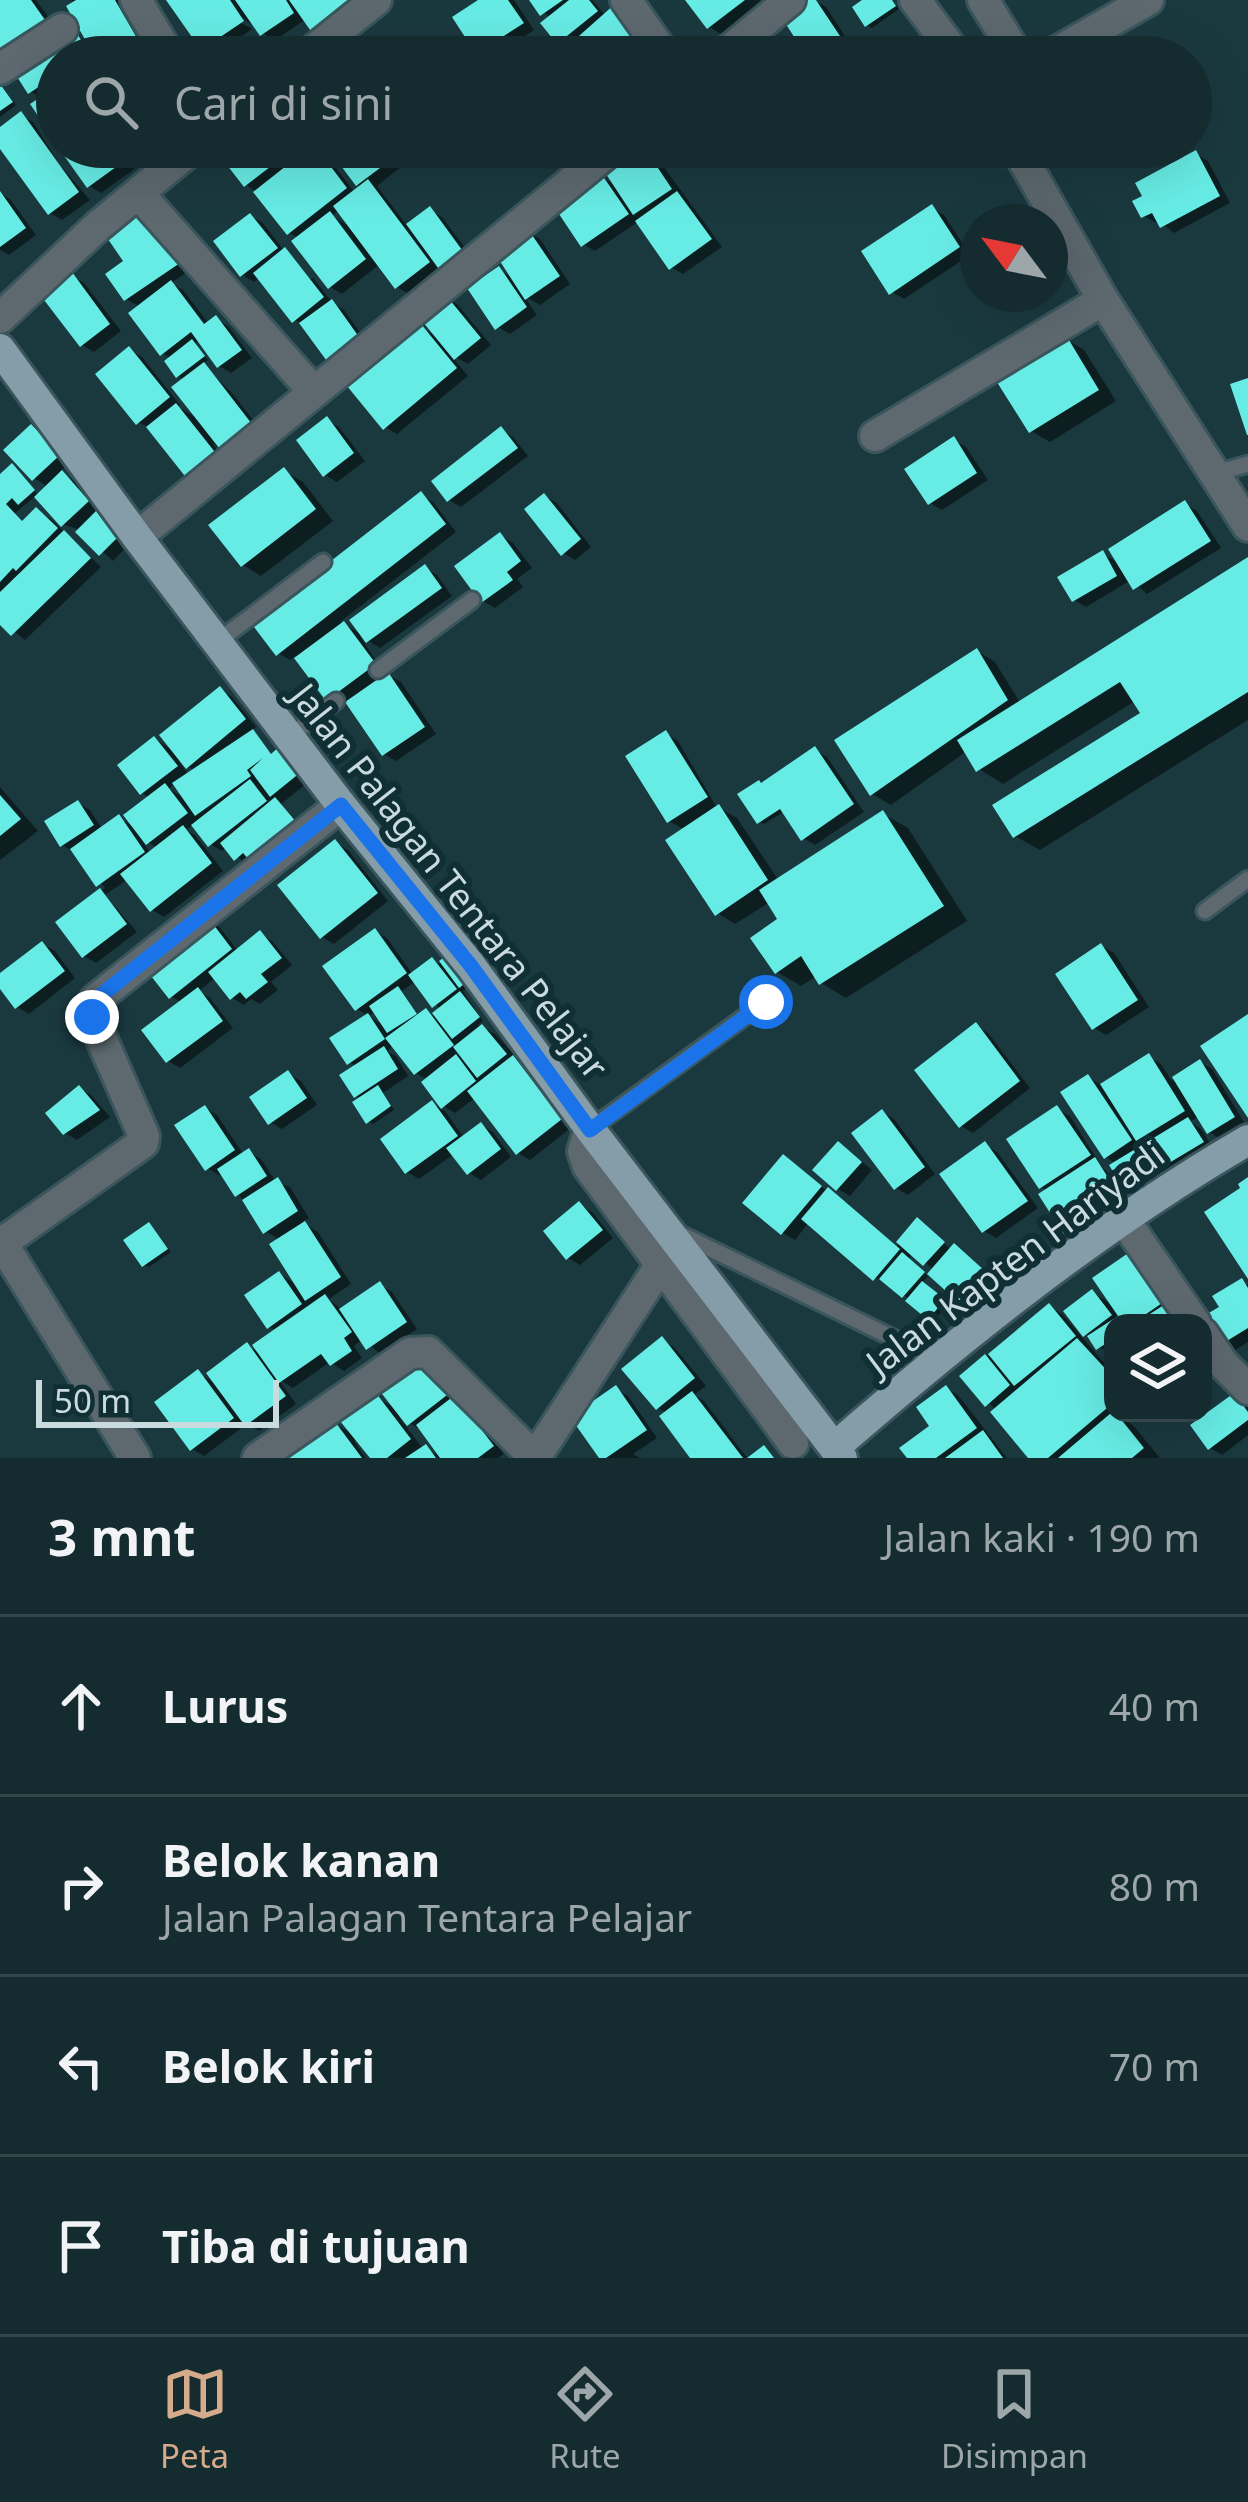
<!DOCTYPE html>
<html lang="id">
<head>
<meta charset="utf-8">
<style>
	body { margin:0; font-family:"Noto Sans",sans-serif; background:#1d3337; color:#f1f3f6 }
	.controls { position:absolute; right:36px; bottom:36px; display:grid; overflow:hidden; border-radius:24px; box-shadow:0 12px 48px #0002 }
	.controls button { width:108px; height:108px; display:grid; place-items:center; padding:0; border:0; border-bottom:3px solid #33474b; background:#142b2f; color:#f1f3f6; font:60px sans-serif }
	.compass { position:absolute; left:960px; top:204px; width:108px; height:108px; border-radius:50%; background:#142b2f; box-shadow:0 12px 48px #0002; rotate:302deg }
	.scale { position:absolute; left:36px; bottom:30px; width:243px; box-sizing:border-box; padding-left:12px; border:6px solid #c9dbde; border-top:0; font-size:33px; line-height:42px; white-space:nowrap; color:#c9dbde; -webkit-text-stroke:9px #0f2f35; paint-order:stroke }
	.stop { position:absolute; width:36px; height:36px; margin:-27px; border:9px solid #1a73e8; border-radius:50%; background:#fff }
	.stop.end { background:#1a73e8; border-color:#fff; box-shadow:0 3px 12px #0008 }
	.list { margin:0; padding:0; list-style:none }
	h2 { display:flex; justify-content:space-between; align-items:center; height:156px; margin:0; padding:0 48px; font-size:51px }
	h2 small { font-size:39px; font-weight:400; color:#9da7aa }
	.list li { display:grid; grid-template-columns:78px 1fr auto; gap:36px; align-items:center; box-sizing:border-box; height:180px; padding:0 48px; border-top:3px solid #33474b }
	.list b { display:block; font-size:45px; white-space:nowrap }
	.list p { margin:0; font-size:39px; white-space:nowrap; color:#9da7aa }
	.list em { font-size:39px; font-style:normal; color:#9da7aa }
	.icon { flex:none; width:66px; height:66px; fill:none; stroke:currentColor; stroke-width:2; stroke-linecap:round; stroke-linejoin:round }
	.map { position:relative; flex:none; width:1248px; height:1458px; overflow:hidden }
	.search { position:absolute; background:#142b2f; box-shadow:0 12px 48px #0002; left:36px; right:36px; top:36px; height:132px; display:flex; align-items:center; gap:30px; box-sizing:border-box; padding:0 42px; border-radius:66px; color:#9da7aa; font-size:45px }
	.sheet { height:876px; background:#142b2f }
	nav { display:flex; justify-content:space-around; align-items:center; box-sizing:border-box; height:168px; border-top:3px solid #33474b; background:#142b2f; font-size:33px; color:#9da7aa }
	nav a { display:grid; justify-items:center; gap:6px }
	nav .on { color:#d6ab8b }
	.map>svg:first-child { display:block }
</style>
</head>
<body>
<div class="map">
<svg width="1248" height="1458" viewBox="0 0 1248 1458">
	<rect width="100%" height="100%" fill="#1a393f"/>
	<path fill="#0007" fill-rule="evenodd" d="M0,0H36L61,34Z
		M70,0H121L149,53L155,57H57V134L51,130L43,99L30,91L18,73L76,36L91,44L76,3Z
		M170,0H352L317,35L306,19L274,41L232,10L229,16L252,29L215,55L203,48Z
		M483,0H514L534,30L493,57L478,52Z
		M533,0H592L605,15L640,38L620,57H570L571,48L559,41L551,19Z
		M689,0H765L721,34L709,27Z
		M814,0L826,7L858,56L811,57Z
		M867,0H892L899,9L872,28L867,25Z
		M0,84L16,105L0,117Z
		M21,115L33,122L60,165L90,200L62,220L50,213L0,143V130Z
		M61,147H134L144,162L101,193L89,186Z
		M216,147H286L297,161L306,154L295,147H313L326,155L355,193L361,188L331,147H394L406,163L377,186L408,227L430,210L442,217L483,272L442,268L409,294L397,287L380,264L342,294L330,287L299,238L289,233L257,192L246,185ZM339,210L353,228L332,216Z
		M433,147H481L453,166L441,159Z
		M638,147L653,152L722,247L683,274L671,267L639,221L595,251L583,244L600,176L616,185Z
		M1196,154L1208,161L1230,203L1174,233L1159,221L1156,223L1144,216Z
		M0,193L10,199L36,235L9,255L0,250Z
		M137,204L190,270L171,283L183,290L209,324L216,319L228,326L252,358L231,373L219,366L200,340L195,344L208,360L202,364L232,393L265,435L237,458L212,443L232,469L138,422L130,350L142,357L180,405L178,407L201,420L185,380L178,376L172,359L162,353L140,307L126,299L127,262Z
		M932,208L944,215L970,255L904,299L892,292Z
		M251,216L263,223L307,281L313,278L333,303L344,310L374,352L294,320L260,277L254,282L242,275Z
		M528,232L540,239L570,284L540,305L524,296L537,315L510,334L498,327L499,270L515,279Z
		M72,276L84,283L121,331L94,352L82,345Z
		M445,298L457,304L491,345L468,364L450,354L468,376L397,434L385,427L421,328L440,338Z
		M1066,339L1084,350L1116,401L1050,442L1031,431Z
		M327,420L339,427L365,461L337,482L325,475Z
		M31,428L70,463L59,472L74,481L100,511L135,538L113,561L77,529L62,524L37,495L14,514L24,524L37,511L52,520L101,567L25,640L0,620V478L17,470L39,496L48,487L34,478Z
		M501,430L513,437L528,456L461,507L449,500Z
		M954,440L966,447L988,480L942,510L930,503Z
		M284,471L303,482L333,521L261,576L243,565Z
		M421,495L433,502L456,532L340,622L365,636L425,568L437,575L452,596L380,648L360,636L384,673L401,682L436,734L396,761L384,754L348,701L340,706L328,699L296,656L290,660L278,653Z
		M545,496L557,503L591,547L575,560L563,553Z
		M1185,504L1197,511L1221,548L1147,594L1131,580L1086,607L1074,600L1103,554L1121,564Z
		M501,536L513,543L532,568L517,579L523,587L495,608L483,601Z
		M1248,561V720L1040,850L1015,836L1144,714L1135,701L1003,784L979,769L967,751L891,805L872,794L977,651L995,662L1021,704Z
		M220,690L232,697L256,727L251,731L273,756L311,780L281,804L314,839L248,865L227,848L222,851L210,844L194,824L186,830L195,835L223,871L164,917L152,910L128,879L105,895L137,932L96,963L84,956L59,923L105,888L74,852L62,845L78,803L90,810L102,829L119,818L137,829L150,798L142,793L155,739L174,751ZM178,760L195,771L189,775ZM175,783L186,799L169,789ZM140,838L158,848L151,854Z
		M666,734L678,741L716,806L737,818L779,881L883,814L908,828L967,921L846,998L821,983L817,976L801,986L777,972L781,919L770,902L735,924L717,913L685,830L669,821Z
		M815,750L827,757L864,812L815,845L803,838L785,811L764,824L759,822L763,785Z
		M0,787L38,831L0,860Z
		M336,843L348,850L388,901L334,944L322,937Z
		M207,920L219,927L238,951L260,934L272,941L292,965L271,982L278,990L260,1004L251,999L244,1005L232,998L216,977L199,991L210,998L233,1028L180,1068L168,1061L182,1003L171,996Z
		M375,931L387,938L413,975L432,960L439,964L456,952L479,978L463,991L483,1021L478,1025L495,1034L525,1066L572,1127L530,1160L518,1153L475,1098L455,1113L443,1106L428,1080L416,1073L393,1044L388,1052L396,1056L408,1076L383,1093L394,1110L373,1124L368,1121L362,1099L356,1096L357,1067L349,1062L368,1016L387,1027L376,1011L369,1016L357,1009ZM416,981L441,1010L434,1016L426,1011L419,1017L402,991Z
		M43,944L55,951L75,978L29,1014L17,1007L0,984V977Z
		M1102,946L1114,953L1149,1007L1106,1035L1094,1028Z
		M976,1026L988,1033L1030,1088L973,1133L961,1126Z
		M1149,1057L1161,1064L1172,1081L1200,1062L1212,1069L1245,1124L1221,1139L1209,1132L1199,1116L1190,1122L1200,1128L1214,1149L1139,1195L1127,1188L1117,1164L1106,1157L1088,1077L1103,1086Z
		M289,1074L301,1081L317,1105L282,1129L270,1122Z
		M79,1088L91,1095L110,1117L77,1140L65,1133Z
		M433,1104L445,1111L464,1138L481,1125L493,1132L511,1157L481,1180L469,1173L454,1154L419,1179L407,1172Z
		M205,1108L217,1115L244,1155L249,1152L261,1159L276,1182L290,1187L309,1218L302,1222L318,1232L351,1284L329,1299L342,1310L380,1285L392,1292L417,1329L380,1354L363,1339L354,1346L362,1358L344,1371L330,1362L293,1388L278,1379L296,1404L259,1431L247,1424L204,1456L192,1449L198,1373L218,1384L247,1346L264,1356L277,1331L269,1327L279,1274L298,1285L280,1240L265,1231L223,1173L219,1175L207,1168Z
		M1057,1109L1070,1116L1099,1163L1119,1186L1084,1209L1092,1221L1071,1235L1061,1218L1054,1214L1049,1191L1041,1187Z
		M882,1112L894,1119L935,1174L908,1195L896,1188Z
		M985,1145L997,1152L1038,1208L996,1238L984,1231Z
		M850,1152L872,1170L850,1196L838,1189Z
		M784,1157L897,1246L918,1221L952,1250L966,1254L995,1280L972,1307L931,1274L935,1270L913,1254L908,1260L928,1276L921,1284L948,1304L935,1320L889,1283L875,1278L809,1222L795,1240L783,1233L747,1202Z
		M580,1205L592,1212L613,1238L580,1265L568,1258Z
		M149,1225L171,1252L149,1267L144,1265Z
		M1137,1251L1194,1323H1113V1360L1106,1349L1098,1348L1092,1338L1077,1330L1092,1292L1113,1305Z
		M1242,1282L1248,1285V1342L1232,1352L1204,1319L1223,1308Z
		M1050,1307L1062,1314L1113,1373V1413H1120L1117,1416L1133,1425L1160,1458H1032L996,1410L963,1377Z
		M662,1340L674,1347L706,1386L694,1395L704,1401L747,1458H694L667,1413L658,1408Z
		M424,1359L468,1406L504,1454L498,1458H374L358,1438L354,1441L366,1458H287L333,1423L356,1436L376,1397L398,1410ZM399,1417L421,1430L444,1457L423,1449Z
		M946,1388L958,1395L1007,1458H911L933,1427Z
		M616,1389L628,1396L657,1438L633,1454L640,1458H602Z
		M1235,1396L1248,1405V1435L1222,1455L1210,1448Z"/>
	<path fill="#67ece5" d="M0,0H31L50,27L0,57Z
		M76,0H115L141,45L121,57H95L66,6Z
		M166,0H230L244,21L201,50Z
		M235,0H286L294,13L260,36Z
		M289,0H347L354,10L315,37Z
		M478,0H508L524,23L476,54L452,17Z
		M529,0H563L540,16Z
		M569,0H589L598,11L557,44L540,23Z
		M685,0H745L707,29Z
		M808,0H816L848,48L834,57H807L782,18Z
		M862,0H892L896,6L865,27L852,7Z
		M615,4L637,34L613,53L616,57H567L562,51Z
		M76,32L90,54L57,57V75L28,94L14,72Z
		M0,84L13,102L0,111Z
		M57,86V127L49,132L30,104Z
		M21,111L79,192L48,215L0,149V127Z
		M58,147H129L134,154L87,188Z
		M213,147H281L287,154L244,187Z
		M310,147H316L347,188L287,235L253,192Z
		M327,147H390L396,156L356,186Z
		M430,147H460L439,161Z
		M633,147H644L672,189L633,215L602,168Z
		M1196,150L1220,196L1160,228L1152,213L1141,218L1132,201L1142,196L1135,183Z
		M600,172L629,214L581,247L553,205Z
		M368,179L430,262L395,289L333,206Z
		M0,191L26,228L0,247Z
		M677,191L712,239L669,270L635,221Z
		M137,200L180,263L124,301L105,274L123,261L99,226Z
		M932,204L960,247L889,295L861,251Z
		M430,206L473,265L449,283L406,224Z
		M330,211L366,259L328,289L291,241Z
		M250,213L278,248L240,277L213,241Z
		M528,229L560,276L525,300L494,252Z
		M285,247L324,297L292,323L253,273Z
		M499,266L527,307L495,330L467,288Z
		M72,272L110,324L80,347L41,296Z
		M171,280L204,324L216,315L242,350L217,368L191,332L160,356L128,313Z
		M445,294L481,338L454,360L418,316Z
		M332,299L364,344L332,368L299,323Z
		M421,324L457,368L383,430L347,386Z
		M1066,335L1099,390L1029,433L995,379Z
		M192,339L205,356L176,378L164,361Z
		M129,346L170,397L136,425L95,374Z
		M204,362L255,428L223,453L171,387Z
		M1248,378V435H1247L1230,384Z
		M176,403L222,461L192,485L146,427Z
		M327,416L354,453L323,477L296,440Z
		M31,424L60,455L32,481L3,450Z
		M501,426L518,448L447,502L431,481Z
		M954,436L977,473L928,505L904,469Z
		M12,463L35,490L18,505L12,498L6,504L22,521L36,507L58,528L16,571L13,568L0,582V474Z
		M284,467L316,509L241,567L208,525Z
		M62,470L89,501L61,527L34,497Z
		M421,491L446,524L276,656L251,623Z
		M544,493L581,539L561,556L524,509Z
		M1185,500L1211,541L1133,590L1108,549Z
		M101,506L125,530L99,556L75,532Z
		M64,530L91,558L11,636L0,625V592Z
		M500,532L521,561L507,572L513,580L481,603L454,566Z
		M1103,550L1117,576L1072,602L1057,577Z
		M1248,557V692L1013,838L992,805L1140,713L1120,682L976,772L957,740Z
		M425,564L442,588L366,643L349,620Z
		M344,621L376,664L326,701L294,658Z
		M977,648L1008,700L870,796L834,740Z
		M388,672L425,727L382,756L345,702Z
		M220,686L246,719L186,769L159,735Z
		M253,729L271,754L280,746L301,772L270,797L250,770L263,758L247,770L251,776L195,816L172,783Z
		M666,730L708,797L667,823L625,756Z
		M154,736L178,766L140,795L117,765Z
		M815,746L854,804L801,841L780,809L757,824L737,794L759,780L761,783Z
		M250,779L267,801L208,847L191,825Z
		M165,783L188,813L146,845L123,815Z
		M0,795L21,819L0,836Z
		M275,797L304,831L257,869L243,853L234,861L220,843Z
		M78,800L94,825L60,847L44,821Z
		M719,804L768,880L715,916L665,840Z
		M883,810L944,906L819,985L801,956L775,974L750,938L777,919L759,890Z
		M119,814L145,852L96,887L70,849Z
		M183,825L212,863L150,912L120,874Z
		M335,839L378,893L320,939L277,885Z
		M100,888L127,924L82,958L55,922Z
		M207,916L232,949L169,999L144,967Z
		M375,928L407,973L355,1011L322,966Z
		M260,930L282,958L261,974L268,982L246,999L240,992L230,1000L208,972Z
		M42,941L65,971L15,1009L0,989V973Z
		M1101,943L1138,1000L1092,1030L1055,974Z
		M456,948L476,975L459,988L439,961Z
		M432,957L457,989L432,1008L408,975Z
		M398,986L417,1014L387,1033L369,1006Z
		M198,987L223,1021L166,1063L141,1030Z
		M460,991L480,1017L452,1039L432,1013Z
		M426,1008L454,1045L414,1075L385,1038Z
		M368,1013L385,1039L347,1065L329,1038Z
		M1248,1014V1118L1200,1046Z
		M976,1022L1020,1081L959,1128L914,1070Z
		M482,1024L507,1054L477,1078L453,1047Z
		M384,1046L398,1069L354,1098L339,1075Z
		M1149,1053L1185,1111L1136,1141L1100,1084Z
		M456,1054L476,1081L441,1109L421,1082Z
		M513,1055L562,1119L516,1155L467,1091Z
		M1200,1059L1235,1117L1207,1134L1172,1077Z
		M288,1070L307,1098L268,1125L249,1097Z
		M1088,1074L1132,1140L1104,1159L1060,1092Z
		M79,1085L100,1110L63,1135L45,1113Z
		M378,1085L391,1106L366,1124L352,1102Z
		M432,1100L458,1136L405,1174L380,1139Z
		M205,1105L235,1150L205,1171L174,1125Z
		M1057,1105L1091,1155L1039,1189L1006,1139Z
		M882,1109L925,1167L894,1190L851,1133Z
		M1188,1117L1204,1142L1124,1190L1109,1165Z
		M481,1122L501,1149L467,1175L446,1148Z
		M838,1141L862,1162L836,1191L812,1170Z
		M985,1141L1028,1201L982,1233L939,1174Z
		M249,1148L267,1176L235,1197L217,1169Z
		M783,1154L822,1186L781,1235L742,1203Z
		M1095,1157L1109,1179L1052,1216L1038,1194Z
		M278,1177L298,1211L263,1234L242,1200Z
		M1248,1177V1279L1204,1212L1240,1188L1238,1184Z
		M828,1187L900,1249L873,1281L801,1219Z
		M579,1201L603,1230L566,1260L543,1231Z
		M1079,1203L1089,1218L1064,1234L1054,1219Z
		M917,1217L945,1242L923,1266L896,1242Z
		M305,1221L341,1277L305,1301L269,1244Z
		M149,1222L168,1249L142,1267L123,1240Z
		M954,1243L985,1271L958,1302L927,1274Z
		M1137,1247L1171,1297L1133,1323H1113V1339L1096,1350L1087,1336L1118,1316L1092,1278Z
		M902,1252L925,1272L902,1298L879,1279Z
		M279,1271L302,1304L267,1329L244,1295Z
		M1242,1278L1248,1288V1328L1217,1347L1200,1318L1219,1307L1212,1296Z
		M380,1281L407,1322L366,1350L339,1309Z
		M922,1281L945,1299L928,1320L905,1301Z
		M1092,1289L1112,1315L1083,1337L1063,1311Z
		M325,1294L352,1332L344,1338L352,1351L330,1366L321,1354L279,1383L252,1345Z
		M1173,1299L1189,1323H1136Z
		M1049,1303L1076,1336L1014,1386L988,1354Z
		M662,1336L695,1378L656,1410L621,1369Z
		M1077,1338L1113,1377V1403L1048,1458H1028L990,1412Z
		M247,1342L286,1396L245,1426L206,1373Z
		M985,1354L1010,1385L985,1407L959,1376Z
		M424,1356L451,1392L407,1426L379,1390Z
		M198,1369L234,1418L190,1451L154,1402Z
		M616,1385L647,1430L606,1458H599L570,1417Z
		M946,1385L977,1428L936,1458H907L899,1448L929,1426L916,1407Z
		M692,1391L743,1458H690L659,1416Z
		M376,1393L411,1439L387,1458H370L340,1421Z
		M1234,1393L1248,1412V1420L1208,1450L1190,1425Z
		M455,1395L494,1446L478,1458H440L416,1425Z
		M1111,1413H1116L1144,1448L1132,1458H1058Z
		M333,1419L362,1458H282Z
		M983,1430L1003,1458H945Z
		M426,1444L436,1458H405Z
		M764,1445L774,1458H747Z"/>
	<g fill="none" stroke-linecap="round" stroke-linejoin="round">
		<defs>
			<path id="service" d="M1216,473L1248,464
				M217,642L323,562
				M378,670L472,600
				M289,737L336,701
				M1205,911L1248,879
				M590,1129L765,1002
				M674,1231L936,1359"/>
			<path id="minor" d="M136,0L170,57
				M626,0L666,57
				M915,0L958,57
				M983,0L1018,57
				M305,57L376,0
				M721,57L790,0
				M1048,57L1148,0
				M0,69L62,29
				M1016,147L1103,300L1248,526
				M139,194L314,392
				M0,318L98,226L194,147
				M875,436L1103,300
				M137,537L614,147
				M590,1129L583,1151L588,1166L793,1443
				M1123,1218L1195,1323
				M0,1240L135,1458
				M2,1243L143,1143L144,1136L92,1017L95,1000L341,805
				M1203,1334L1223,1364L1248,1389
				M258,1458L410,1353L428,1352L535,1458
				M535,1458L660,1266"/>
			<path id="primary" d="M0,349L137,537L341,805L471,966L590,1129L842,1458
				M835,1447C964,1335 1100,1226 1248,1140"/>
		</defs>
		<use href="#service" stroke="#3a565c" stroke-width="21"/>
		<use href="#minor" stroke="#3a565c" stroke-width="36"/>
		<use href="#primary" stroke="#3a565c" stroke-width="36"/>
		<use href="#service" stroke="#5d696f" stroke-width="15"/>
		<use href="#minor" stroke="#5d696f" stroke-width="30"/>
		<use href="#primary" stroke="#859ca9" stroke-width="30"/>
	</g>
	<g fill="none" stroke-linecap="round" stroke-linejoin="round">
		<path stroke="#1a73e8" stroke-width="15" d="M92,1017L95,1000L341,805L471,966L590,1130L766,1002"/>
	</g>
	<g text-anchor="middle" dominant-baseline="central" stroke-width="12" stroke-linejoin="round" paint-order="stroke">
		<g font-size="36" fill="#c9dbde" stroke="#0f2f35">
			<text transform="translate(450 881) rotate(52)">Jalan Palagan Tentara Pelajar</text>
			<text transform="translate(1015 1258) rotate(-37)">Jalan Kapten Hariyadi</text>
		</g>
	</g>
</svg>
<div class="controls">
<button><svg class="icon" aria-label="layers" viewBox="0 0 24 24"><path d="M12 4l9 5-9 5-9-5zM3 14l9 5 9-5"/></svg></button>
</div>
<svg class="compass" viewBox="-18 -18 36 36"><path d="M0-13l5 13h-10z" fill="#e53935"/><path d="M0 13l5-13h-10z" fill="#9da7aa"/></svg>
<div class="scale">50 m</div>
<div class="stop" style="left:766px;top:1002px"></div>
<div class="stop end" style="left:92px;top:1017px"></div>
<div class="search"><svg class="icon" aria-label="search" viewBox="0 0 24 24"><circle cx="10" cy="10" r="6"/><path d="M15 15l6 6"/></svg>Cari di sini</div>
</div>
<section class="sheet">
<h2>3 mnt<small>Jalan kaki · 190 m</small></h2>
<ul class="list">
<li><svg class="icon" aria-label="ahead" viewBox="0 0 24 24"><path d="M12 20V5M6 11l6-6 6 6"/></svg><div><b>Lurus</b></div><em>40 m</em></li>
<li><svg class="icon" aria-label="right" viewBox="0 0 24 24"><path d="M7 20v-9h11M14 6l5 5-5 5"/></svg><div><b>Belok kanan</b><p>Jalan Palagan Tentara Pelajar</p></div><em>80 m</em></li>
<li><svg class="icon" aria-label="left" viewBox="0 0 24 24"><path d="M17 20v-9H6M10 6l-5 5 5 5"/></svg><div><b>Belok kiri</b></div><em>70 m</em></li>
<li><svg class="icon" aria-label="arrive" viewBox="0 0 24 24"><path d="M6 21V4h12l-3 4 3 4H6"/></svg><div><b>Tiba di tujuan</b></div></li>
</ul>
</section>
<nav>
<a class="on"><svg class="icon" aria-label="map" viewBox="0 0 24 24"><path d="M3 6l6-2 6 2 6-2v14l-6 2-6-2-6 2zM9 4v14M15 6v14"/></svg>Peta</a>
<a><svg class="icon" aria-label="directions" viewBox="0 0 24 24"><path d="M12 3l9 9-9 9-9-9zM9 14v-3h6M13 9l2 2-2 2"/></svg>Rute</a>
<a><svg class="icon" aria-label="saved" viewBox="0 0 24 24"><path d="M7 4h10v16l-5-4-5 4z"/></svg>Disimpan</a>
</nav>
</body>
</html>
